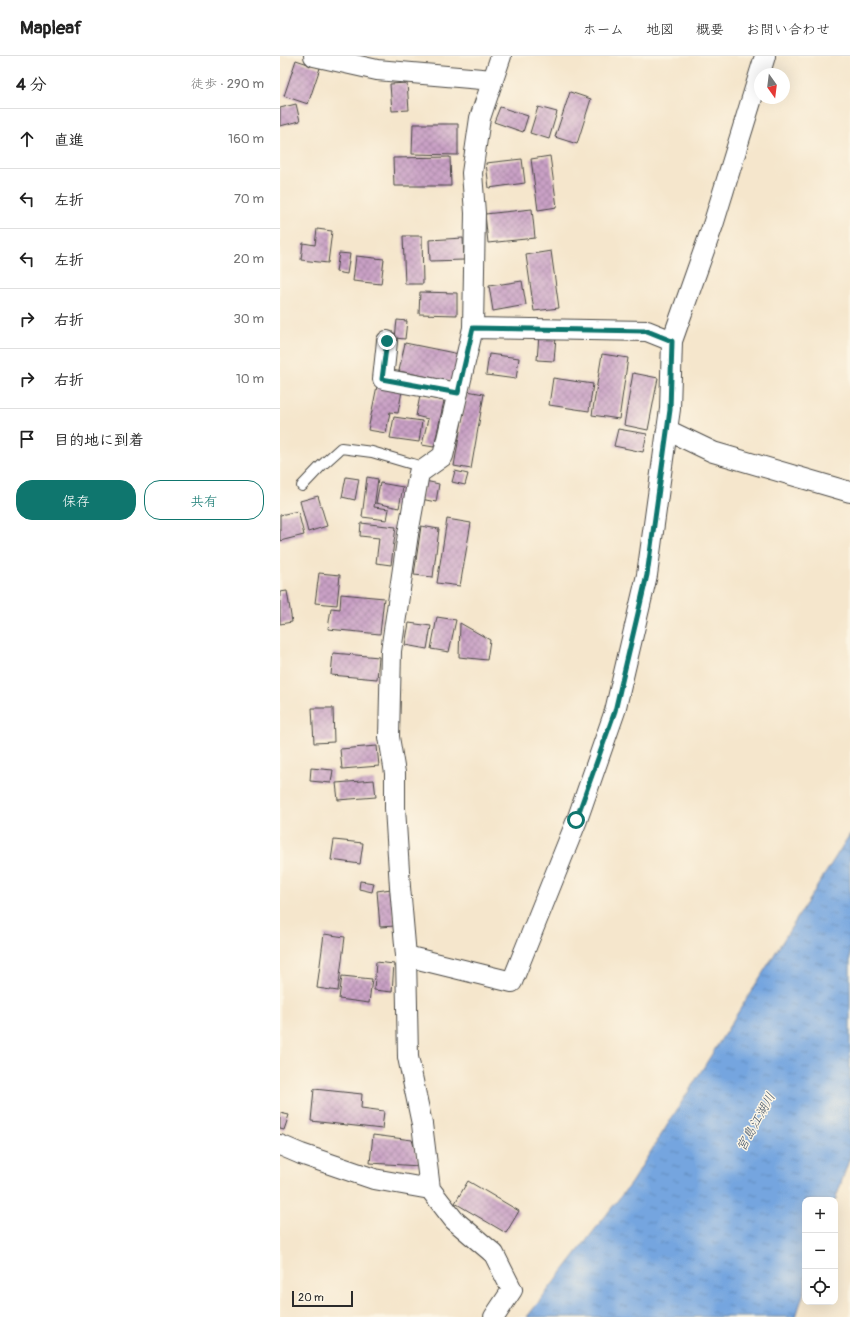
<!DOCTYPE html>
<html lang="ja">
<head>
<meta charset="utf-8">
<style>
	body { margin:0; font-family:Pangolin,"Klee One",sans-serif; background:#f2f2f2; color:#222 }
	.controls { position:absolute; right:12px; bottom:12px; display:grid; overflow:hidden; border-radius:8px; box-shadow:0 4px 16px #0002 }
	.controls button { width:36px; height:36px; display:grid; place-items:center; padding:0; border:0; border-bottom:1px solid #e0e0e0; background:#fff; color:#222; font:20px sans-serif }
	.compass { position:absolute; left:474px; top:12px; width:36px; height:36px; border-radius:50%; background:#fff; box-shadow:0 4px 16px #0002; rotate:166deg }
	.scale { position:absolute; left:12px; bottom:10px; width:61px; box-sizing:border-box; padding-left:4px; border:2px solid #2b2b2b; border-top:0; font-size:11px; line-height:14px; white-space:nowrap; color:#2b2b2b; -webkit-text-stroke:3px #fcf5e5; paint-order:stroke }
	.stop { position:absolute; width:12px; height:12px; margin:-9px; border:3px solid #0f766e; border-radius:50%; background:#fff }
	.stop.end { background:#0f766e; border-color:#fff; box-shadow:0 1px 4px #0008 }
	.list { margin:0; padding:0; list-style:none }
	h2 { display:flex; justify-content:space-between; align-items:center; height:52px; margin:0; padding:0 16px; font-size:17px }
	h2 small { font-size:13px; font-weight:400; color:#767676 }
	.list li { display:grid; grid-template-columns:26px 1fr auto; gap:12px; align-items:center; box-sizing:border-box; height:60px; padding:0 16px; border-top:1px solid #e0e0e0 }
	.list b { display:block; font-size:15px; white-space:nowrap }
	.list em { font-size:13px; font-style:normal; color:#767676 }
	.actions { display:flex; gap:8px; padding:12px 16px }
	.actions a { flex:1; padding:9px 0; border:1px solid #0f766e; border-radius:16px; text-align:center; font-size:14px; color:#0f766e }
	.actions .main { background:#0f766e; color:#fff }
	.icon { flex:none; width:22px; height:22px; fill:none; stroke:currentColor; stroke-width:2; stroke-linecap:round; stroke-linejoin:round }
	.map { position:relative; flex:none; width:570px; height:1261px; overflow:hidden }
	header { display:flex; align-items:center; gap:24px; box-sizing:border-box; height:56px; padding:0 20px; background:#fff; border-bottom:1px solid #e0e0e0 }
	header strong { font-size:19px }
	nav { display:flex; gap:22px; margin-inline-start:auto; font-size:14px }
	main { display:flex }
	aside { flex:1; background:#fff }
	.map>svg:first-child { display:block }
</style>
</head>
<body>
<header>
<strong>Mapleaf</strong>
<nav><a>ホーム</a><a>地図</a><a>概要</a><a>お問い合わせ</a></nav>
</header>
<main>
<aside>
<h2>4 分<small>徒歩 · 290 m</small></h2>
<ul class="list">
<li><svg class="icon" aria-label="ahead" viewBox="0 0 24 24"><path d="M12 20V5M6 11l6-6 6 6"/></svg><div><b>直進</b></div><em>160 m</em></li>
<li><svg class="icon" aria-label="left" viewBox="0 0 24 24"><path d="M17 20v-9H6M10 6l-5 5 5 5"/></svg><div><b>左折</b></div><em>70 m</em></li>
<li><svg class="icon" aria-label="left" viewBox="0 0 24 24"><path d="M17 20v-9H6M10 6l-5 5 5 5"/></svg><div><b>左折</b></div><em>20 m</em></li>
<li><svg class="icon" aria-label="right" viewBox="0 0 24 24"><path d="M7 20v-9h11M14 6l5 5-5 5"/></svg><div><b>右折</b></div><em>30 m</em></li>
<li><svg class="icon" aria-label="right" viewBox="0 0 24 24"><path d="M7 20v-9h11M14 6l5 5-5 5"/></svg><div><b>右折</b></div><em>10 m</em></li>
<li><svg class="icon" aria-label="arrive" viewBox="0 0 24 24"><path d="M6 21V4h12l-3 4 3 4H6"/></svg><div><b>目的地に到着</b></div></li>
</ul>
<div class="actions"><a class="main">保存</a><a>共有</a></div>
</aside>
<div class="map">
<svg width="570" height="1261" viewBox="0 0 570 1261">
	<defs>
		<pattern id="water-ripples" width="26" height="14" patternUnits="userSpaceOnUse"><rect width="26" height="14" fill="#74a5df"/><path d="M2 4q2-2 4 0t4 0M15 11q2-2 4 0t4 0" fill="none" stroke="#5f87b5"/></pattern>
		<pattern id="building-cross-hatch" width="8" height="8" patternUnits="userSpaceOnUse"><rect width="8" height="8" fill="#c9a0c5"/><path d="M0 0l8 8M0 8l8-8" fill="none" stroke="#a383a0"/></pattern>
	</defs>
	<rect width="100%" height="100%" fill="#fcf5e5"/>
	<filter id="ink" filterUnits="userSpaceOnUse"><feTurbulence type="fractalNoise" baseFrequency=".025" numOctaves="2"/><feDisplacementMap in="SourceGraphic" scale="8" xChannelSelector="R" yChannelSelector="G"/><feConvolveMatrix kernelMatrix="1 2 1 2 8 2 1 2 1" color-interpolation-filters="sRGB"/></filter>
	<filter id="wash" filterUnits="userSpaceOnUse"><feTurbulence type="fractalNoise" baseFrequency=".012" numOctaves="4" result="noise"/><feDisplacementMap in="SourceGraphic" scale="16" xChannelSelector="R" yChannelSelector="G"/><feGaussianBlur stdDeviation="0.9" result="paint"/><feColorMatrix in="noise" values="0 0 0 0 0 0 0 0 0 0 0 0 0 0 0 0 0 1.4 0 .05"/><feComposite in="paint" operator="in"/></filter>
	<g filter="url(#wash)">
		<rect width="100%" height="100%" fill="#f5e6cc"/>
		<path fill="url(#water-ripples)" stroke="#506885" d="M570,778V1101L555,1145L525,1144V1233L516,1261H247L351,1127Z"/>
		<g id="blocks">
			<path fill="url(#building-cross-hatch)" d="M16,4L40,12L28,48L4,40Z
				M127,27L129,54L112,55L110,28Z
				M290,36L311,43L297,88L275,81Z
				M16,48L20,65L0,70V52Z
				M220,51L248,60L243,76L214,66Z
				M258,51L277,56L269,83L250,77Z
				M133,68H178V99L132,98Z
				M270,100L277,151L258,154L251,103Z
				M170,101L171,130H114L113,102Z
				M242,103L245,127L209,132L206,107Z
				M252,153L255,182L208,187L205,158Z
				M37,173L52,175L48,207L21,204L23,187L35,189Z
				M123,180H142L143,228H125Z
				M183,182L184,204L150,205L149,184Z
				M271,195L279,252L254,255L246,199Z
				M59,197L70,198L67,218L56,216Z
				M76,200L104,203L101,228L73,225Z
				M242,225L246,249L213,255L209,230Z
				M140,236L177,237V259L139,258Z
				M117,264L127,265L125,283L115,282Z
				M259,279L276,281L274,305L257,304Z
				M125,287L179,298L174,326L119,315Z
				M209,298L239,302L236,323L206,319Z
				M322,298L348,302L339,363L312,359Z
				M353,317L378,322L368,374L344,369Z
				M273,322L313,328L309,355L269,349Z
				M97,330L122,335L118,357L110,356L106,377L88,374Z
				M187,335L204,338L191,413L174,410Z
				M140,340L164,345L154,391L142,389L148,363L136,360Z
				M114,361L142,365L139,386L110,382Z
				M338,373L367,378L363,396L334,390Z
				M175,415L188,418L185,429L172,426Z
				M66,421L79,423L75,444L62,441Z
				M87,421L98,423L94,451L109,453L107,464L82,461Z
				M145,425L159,428L156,446L141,443Z
				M100,427L123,431L119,452L96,447Z
				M38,440L47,470L28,476L20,445Z
				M18,455L24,479L0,485V459Z
				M167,463L191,467L180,530L157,527Z
				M81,467L116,471L111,509L96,507L99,482L80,480Z
				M141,470L159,473L153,521L134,519Z
				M39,517L60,519L57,549L35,547Z
				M7,535L12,566L0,568V536Z
				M61,538L104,542L100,578L48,573L51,552L60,553Z
				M157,561L176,564L169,596L151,593Z
				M129,567L151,570L147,593L125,589Z
				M180,567L210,584L207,604L179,601Z
				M53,597L99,601L97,623L51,619Z
				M32,652H53L54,686L34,687Z
				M97,690L99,710L62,713L60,693Z
				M31,712L53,714L51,727L30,725Z
				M94,724L96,741L58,744L56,727Z
				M54,784L83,787L80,808L51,804Z
				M80,825L94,827L92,836L79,833Z
				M111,833L115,870L100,871L97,835Z
				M44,878L65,881L58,935L37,932Z
				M96,906L114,908L112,936L94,934Z
				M62,920L92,923L89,947L59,943Z
				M34,1033L82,1038L81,1052L104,1055L102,1073L31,1065Z
				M0,1057L9,1059L4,1074L0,1073Z
				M93,1079L132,1084L140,1110L90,1107Z
				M188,1125L239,1155L226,1177L175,1147Z"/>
		</g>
	</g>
	<g filter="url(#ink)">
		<use href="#blocks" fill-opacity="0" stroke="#494743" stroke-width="1"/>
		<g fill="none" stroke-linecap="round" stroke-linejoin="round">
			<defs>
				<path id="lane" d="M22,430L41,410L61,392L92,396L146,412"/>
				<path id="street" d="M34,0L97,14L213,24
					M193,272L367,275L392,285L390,353L387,374L433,396L570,436
					M107,285L103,323L178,337
					M392,285L433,169L485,0
					M126,900L232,926L297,764L335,655L367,519L387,374
					M0,1089L21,1098L94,1123L150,1133
					M214,1261L232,1234L214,1198L174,1164L150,1133L142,1068L128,1001L126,900L120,831L115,752V717L109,681L111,595L128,478L139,417L163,400L193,272L195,157L192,117L200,62L221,0"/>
			</defs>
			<use href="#lane" stroke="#494743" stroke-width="12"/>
			<use href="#street" stroke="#494743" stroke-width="22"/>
			<use href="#lane" stroke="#fff" stroke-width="10"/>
			<use href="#street" stroke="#fff" stroke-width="20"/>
		</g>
	</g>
	<g fill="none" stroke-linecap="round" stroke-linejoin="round" filter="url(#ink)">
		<path stroke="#0f766e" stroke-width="5" d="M107,285L102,323L178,337L193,272L367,275L392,285L390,354L367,519L335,655L296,764"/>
	</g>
	<g text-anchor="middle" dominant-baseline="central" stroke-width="3" stroke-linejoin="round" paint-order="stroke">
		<g font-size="13" font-style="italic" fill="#45566a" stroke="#fcf5e5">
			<text transform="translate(476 1066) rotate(-61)">宮島江湖川</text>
		</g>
	</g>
</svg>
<div class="controls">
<button>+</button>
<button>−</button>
<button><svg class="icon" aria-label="locate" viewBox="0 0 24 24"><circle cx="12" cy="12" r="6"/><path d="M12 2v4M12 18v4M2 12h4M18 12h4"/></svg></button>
</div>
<svg class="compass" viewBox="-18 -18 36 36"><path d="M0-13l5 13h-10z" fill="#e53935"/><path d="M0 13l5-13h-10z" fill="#767676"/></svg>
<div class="scale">20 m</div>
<div class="stop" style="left:296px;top:764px"></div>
<div class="stop end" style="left:107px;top:285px"></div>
</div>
</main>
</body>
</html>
